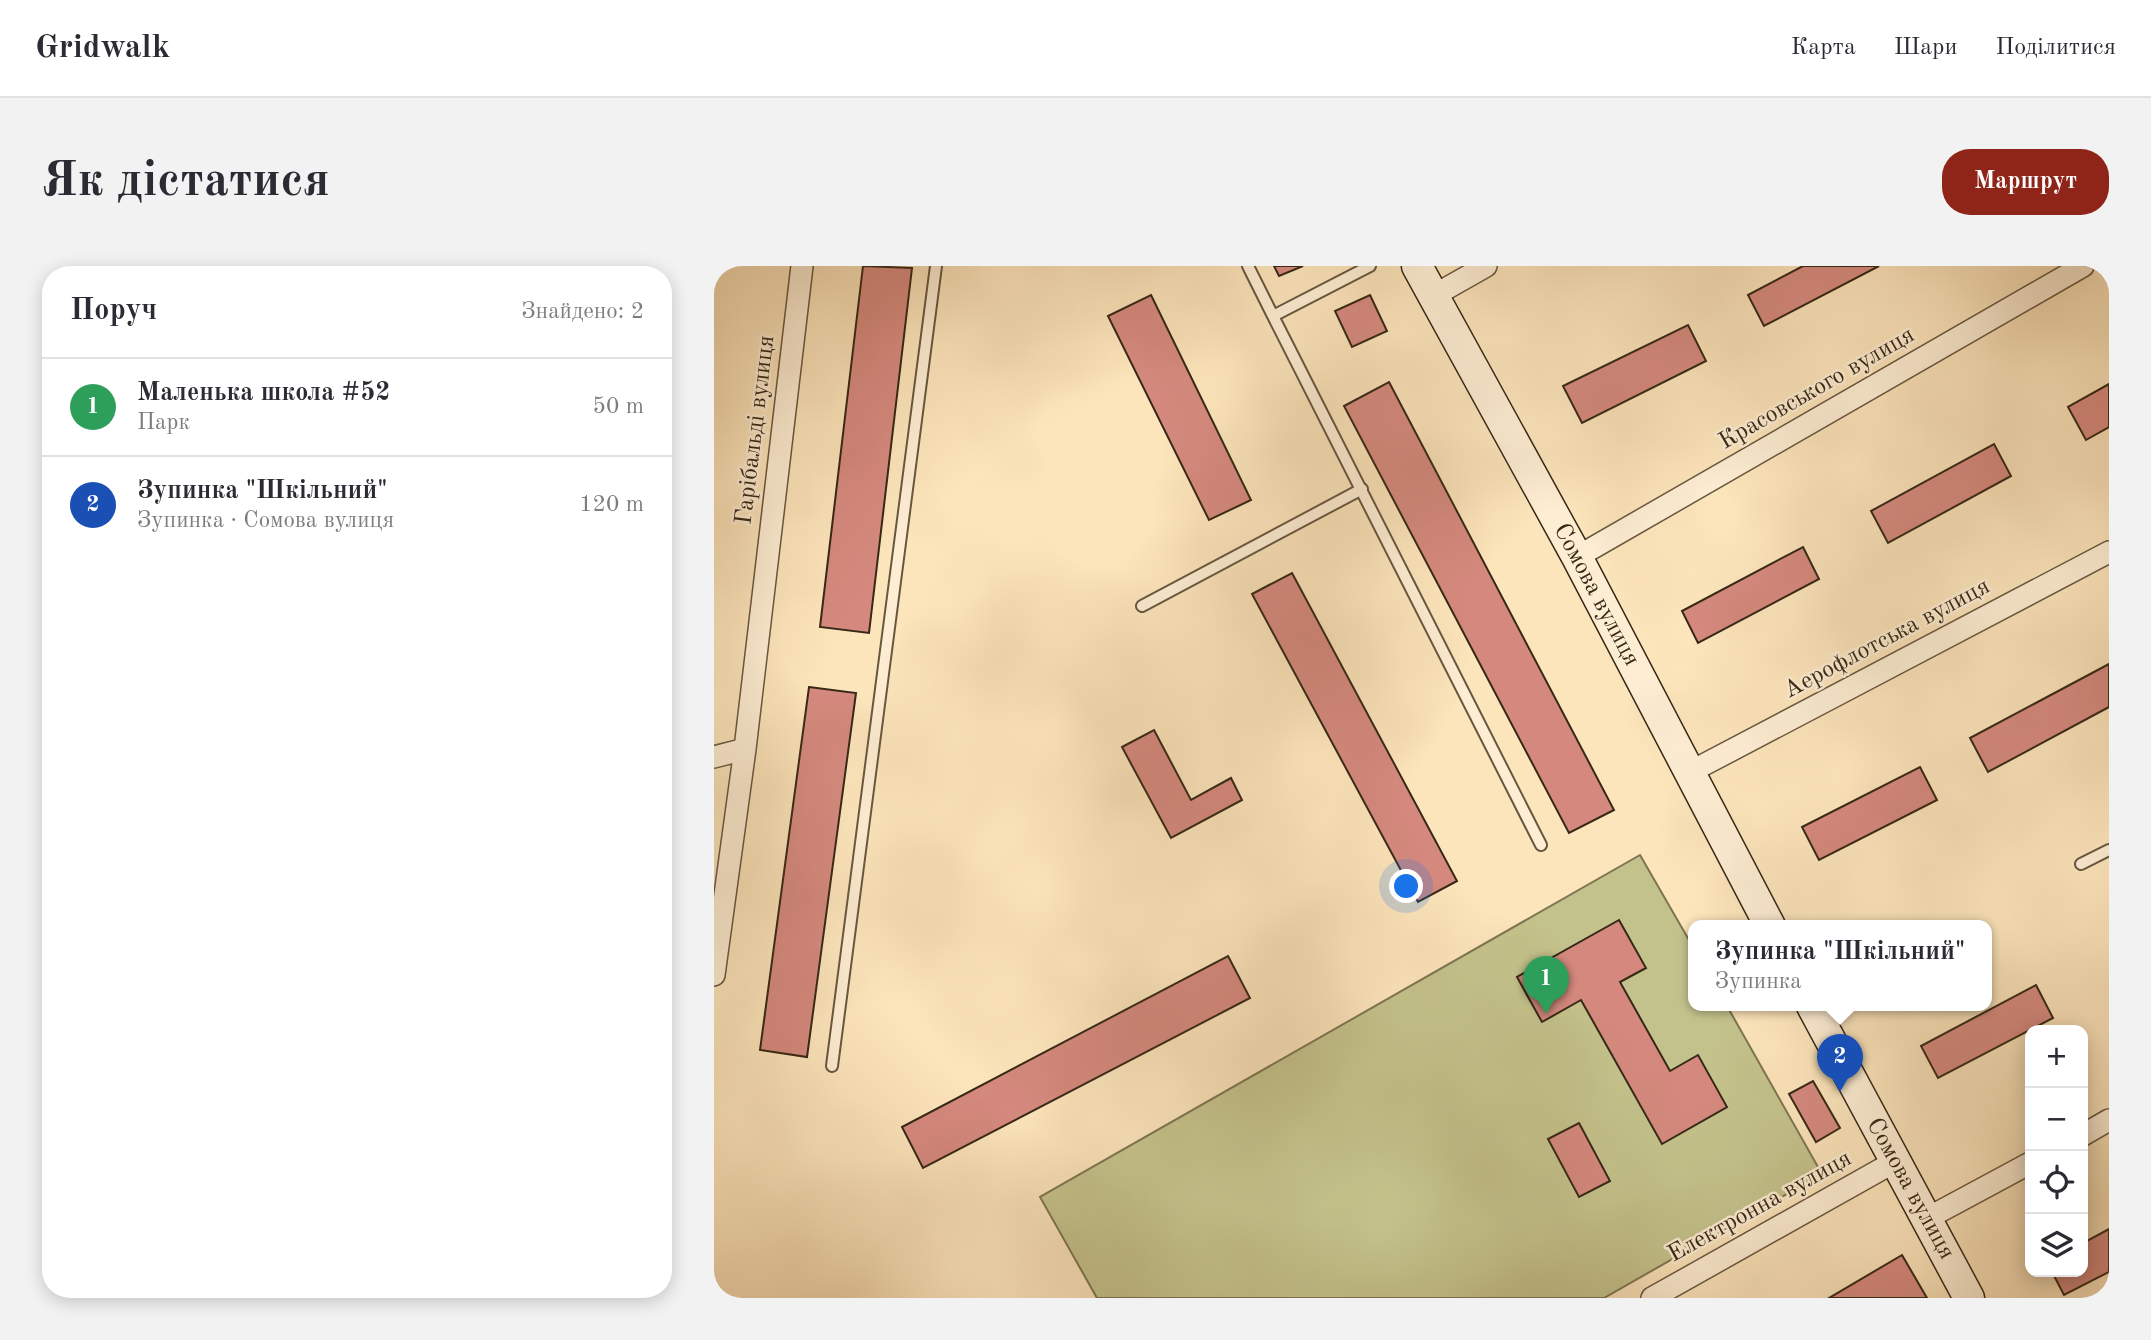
<!DOCTYPE html>
<html lang="uk">
<head>
<meta charset="utf-8">
<style>
	body { margin:0; font-family:"Old Standard TT",serif; background:#f2f2f3; color:#2b2b33 }
	.controls { position:absolute; right:21px; bottom:21px; display:grid; overflow:hidden; border-radius:14px; box-shadow:0 4px 18px #0003 }
	.controls button { width:63px; height:63px; display:grid; place-items:center; padding:0; border:0; border-bottom:2px solid #e1e1e2; background:#fff; color:#2b2b33; font:35px sans-serif }
	.you { position:absolute; left:693px; top:621px; width:24px; height:24px; margin:-18px; border:5px solid #fff; border-radius:50%; background:#1a73e8; box-shadow:0 0 0 10px #1a73e833 }
	.badge { display:grid; place-items:center; width:46px; height:46px; border-radius:50%; background:#8f2418; color:#fff; font-size:23px; font-weight:700 }
	.pin { position:absolute; translate:-50% -58px; filter:drop-shadow(0 2px 4px #0008) }
	.pin::after { content:''; position:absolute; top:37px; width:24px; height:21px; background:inherit; clip-path:polygon(0 0,100% 0,50% 100%) }
	.popup { position:absolute; left:974px; top:654px; width:304px; height:91px; box-sizing:border-box; display:grid; place-content:center; border-radius:14px; background:#fff; filter:drop-shadow(0 2px 5px #0005); font-size:23px; white-space:nowrap; color:#7c7c81 }
	.popup b { font-size:26px; color:#2b2b33 }
	.popup::after { content:''; position:absolute; left:50%; top:100%; margin-left:-14px; border:14px solid transparent; border-top-color:#fff }
	.list { margin:0; padding:0; list-style:none }
	h2 { display:flex; justify-content:space-between; align-items:center; height:91px; margin:0; padding:0 28px; font-size:30px }
	h2 small { font-size:23px; font-weight:400; color:#7c7c81 }
	.list li { display:grid; grid-template-columns:46px 1fr auto; gap:21px; align-items:center; box-sizing:border-box; height:98px; padding:0 28px; border-top:2px solid #e1e1e2 }
	.list b { display:block; font-size:26px; white-space:nowrap }
	.list p { margin:0; font-size:23px; white-space:nowrap; color:#7c7c81 }
	.list em { font-size:23px; font-style:normal; color:#7c7c81 }
	.icon { flex:none; width:38px; height:38px; fill:none; stroke:currentColor; stroke-width:2; stroke-linecap:round; stroke-linejoin:round }
	.map { position:relative; flex:none; width:1395px; height:1032px; overflow:hidden; border-radius:28px }
	header { display:flex; align-items:center; gap:42px; box-sizing:border-box; height:98px; padding:0 35px; background:#fff; border-bottom:2px solid #e1e1e2 }
	header strong { font-size:33px }
	nav { display:flex; gap:38px; margin-inline-start:auto; font-size:24px }
	.intro { display:flex; align-items:center; justify-content:space-between; box-sizing:border-box; height:168px; padding:0 42px }
	h1 { margin:0; font-size:49px }
	.button { padding:18px 32px; border-radius:28px; background:#8f2418; color:#fff; font-size:24px; font-weight:700 }
	main { display:flex; gap:42px; padding:0 42px }
	aside { flex:1; background:#fff; border-radius:28px; box-shadow:0 4px 18px #0003 }
	.map>svg:first-child { display:block }
</style>
</head>
<body>
<header>
<strong>Gridwalk</strong>
<nav><a>Карта</a><a>Шари</a><a>Поділитися</a></nav>
</header>
<div class="intro"><h1>Як дістатися</h1><a class="button">Маршрут</a></div>
<main>
<aside>
<h2>Поруч<small>Знайдено: 2</small></h2>
<ul class="list">
<li><span class="badge" style="background:#2e9e5b">1</span><div><b>Маленька школа #52</b><p>Парк</p></div><em>50 m</em></li>
<li><span class="badge" style="background:#1a4fb4">2</span><div><b>Зупинка &quot;Шкільний&quot;</b><p>Зупинка · Сомова вулиця</p></div><em>120 m</em></li>
</ul>
</aside>
<div class="map">
<svg width="1395" height="1032" viewBox="0 0 1395 1032">
	<rect width="100%" height="100%" fill="#fce4bb"/>
	<filter id="stains"><feTurbulence type="fractalNoise" baseFrequency=".00286" numOctaves="4"/><feColorMatrix values="0 0 0 0 .2 0 0 0 0 .09 0 0 0 0 .02 0 0 0 .5 -.17"/></filter>
	<radialGradient id="worn" r=".72"><stop offset=".6" stop-color="#630" stop-opacity="0"/><stop offset="1" stop-color="#630" stop-opacity=".3"/></radialGradient>
	<path fill="#c4c28c" stroke="#7d7551" stroke-width="2" d="M926,589L979,681V740H1013L1108,908L890,1032H383L326,931Z"/>
	<path fill="#d5897e" stroke="#362816" stroke-width="2" d="M149,0L198,2L155,367L106,361Z
		M560,0H589L565,10Z
		M1089,0H1165L1050,60L1034,29Z
		M437,29L537,234L495,254L394,50Z
		M656,29L673,65L638,81L621,45Z
		M974,59L992,95L868,157L849,120Z
		M675,116L900,544L855,567L630,140Z
		M1395,118V161L1372,174L1354,141Z
		M1280,178L1297,210L1174,277L1157,245Z
		M1089,281L1105,313L984,377L968,345Z
		M578,307L743,615L704,636L538,328Z
		M1395,398V441L1274,506L1256,472Z
		M95,421L142,427L93,791L46,784Z
		M440,464L477,534L517,512L528,534L457,572L408,481Z
		M1206,501L1223,534L1105,594L1088,561Z
		M905,654L932,702L906,716L956,805L984,789L1013,841L948,878L867,734L828,756L803,711Z
		M514,690L536,732L209,902L188,861Z
		M1322,719L1339,752L1224,812L1207,780Z
		M1099,815L1126,862L1102,876L1075,828Z
		M865,857L896,915L865,931L834,873Z
		M1395,963V1006L1350,1029L1338,1006H1369V977Z
		M1188,989L1213,1032H1115Z"/>
	<g fill="none" stroke-linecap="round" stroke-linejoin="round">
		<defs>
			<path id="service" d="M534,0L559,50L656,0
				M559,50L827,579
				M428,340L648,223
				M1367,598L1395,584
				M118,800L222,0"/>
			<path id="minor" d="M719,30L772,0
				M863,291L1369,0
				M0,491L31,483
				M976,506L1395,286
				M0,709L31,483L88,0
				M1369,869L1395,854
				M1212,953L1316,897
				M938,1032L1180,896"/>
			<path id="secondary" d="M703,0L863,291L1056,660
				M1098,740L1255,1032"/>
		</defs>
		<use href="#service" stroke="#68573f" stroke-width="14"/>
		<use href="#minor" stroke="#68573f" stroke-width="24"/>
		<use href="#secondary" stroke="#362816" stroke-width="33"/>
		<use href="#service" stroke="#fdedd3" stroke-width="10"/>
		<use href="#minor" stroke="#fdedd3" stroke-width="21"/>
		<use href="#secondary" stroke="#fdedd3" stroke-width="30"/>
	</g>
	<g text-anchor="middle" dominant-baseline="central" stroke-width="5" stroke-linejoin="round" paint-order="stroke">
		<g font-size="24" fill="#362816" stroke="#fdedd3">
			<text transform="translate(1103 123) rotate(-30)">Красовського вулиця</text>
			<text transform="translate(42 164) rotate(-83)">Гарібальді вулиця</text>
			<text transform="translate(882 329) rotate(62)">Сомова вулиця</text>
			<text transform="translate(1173 373) rotate(-28)">Аерофлотська вулиця</text>
			<text transform="translate(1196 923) rotate(61)">Сомова вулиця</text>
			<text transform="translate(1046 941) rotate(-29)">Електронна вулиця</text>
		</g>
	</g>
	<rect width="100%" height="100%" filter="url(#stains)"/>
	<rect width="100%" height="100%" fill="url(#worn)"/>
</svg>
<div class="controls">
<button>+</button>
<button>−</button>
<button><svg class="icon" aria-label="locate" viewBox="0 0 24 24"><circle cx="12" cy="12" r="6"/><path d="M12 2v4M12 18v4M2 12h4M18 12h4"/></svg></button>
<button><svg class="icon" aria-label="layers" viewBox="0 0 24 24"><path d="M12 4l9 5-9 5-9-5zM3 14l9 5 9-5"/></svg></button>
</div>
<div class="you"></div>
<div class="pin badge" style="left:832px;top:748px;background:#2e9e5b">1</div>
<div class="pin badge" style="left:1126px;top:826px;background:#1a4fb4">2</div>
<div class="popup"><b>Зупинка &quot;Шкільний&quot;</b>Зупинка</div>
</div>
</main>
</body>
</html>
